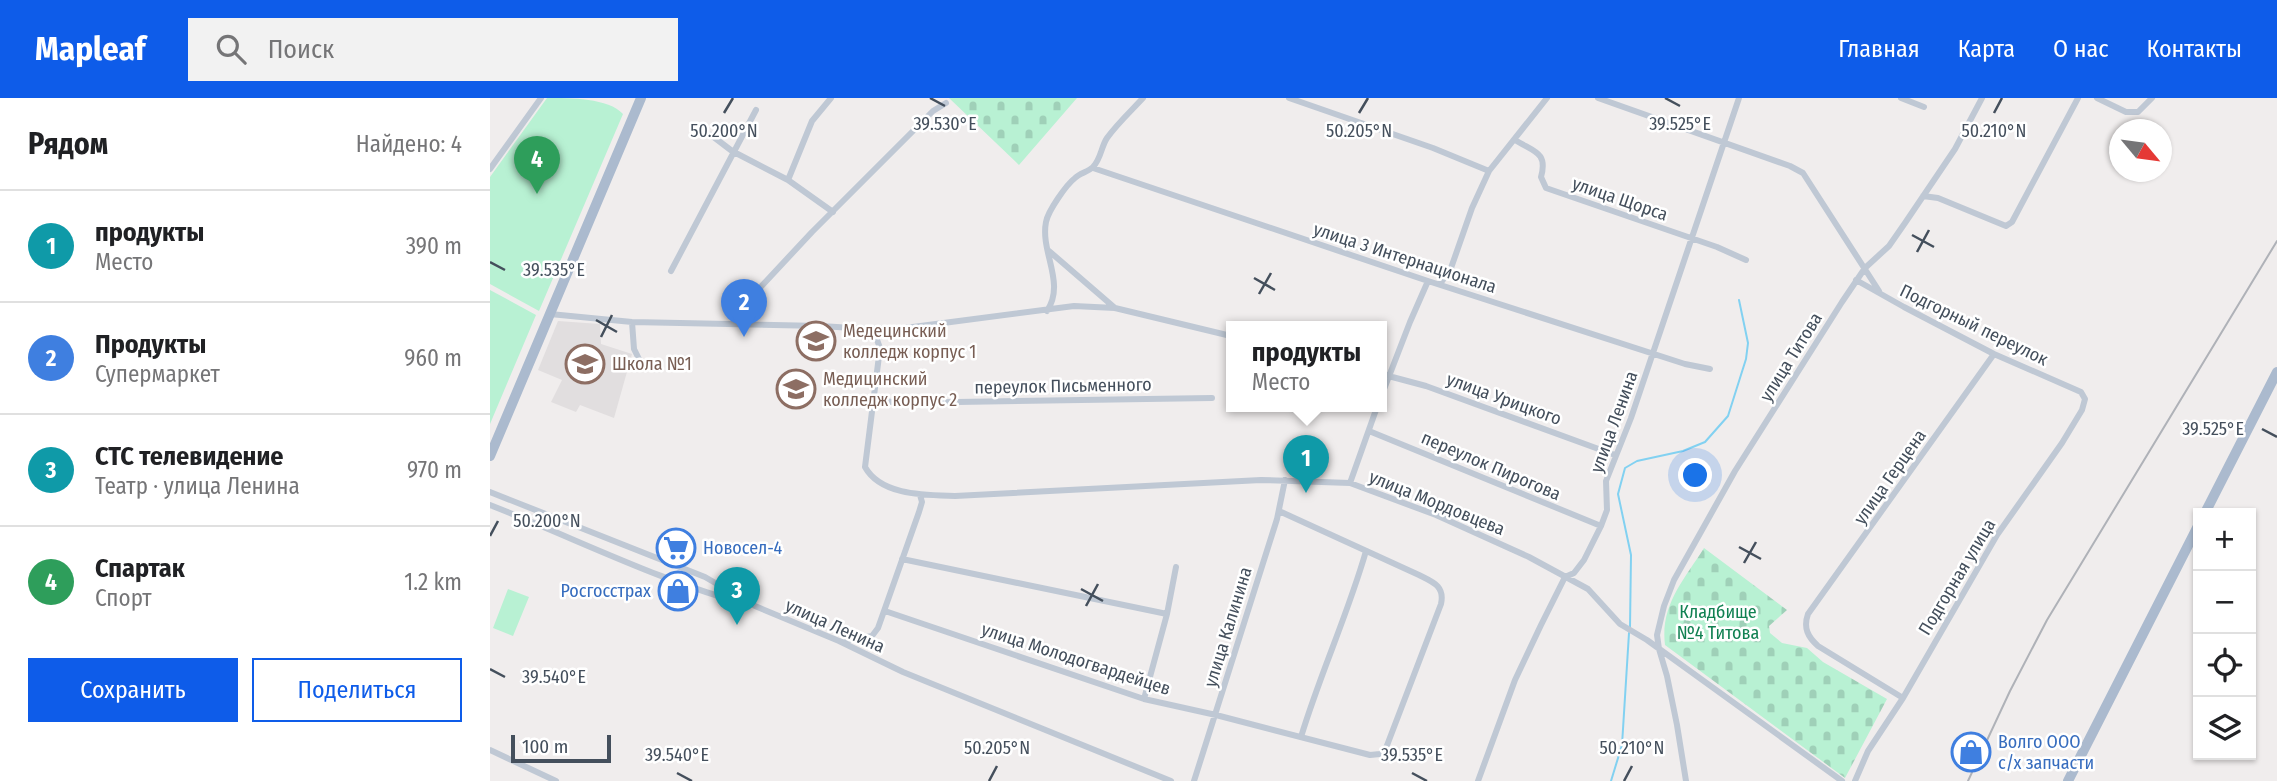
<!DOCTYPE html>
<html lang="ru">
<head>
<meta charset="utf-8">
<style>
	body { margin:0; font-family:"Fira Sans Condensed",sans-serif; background:#f2f2f2; color:#202124 }
	.controls { position:absolute; right:21px; bottom:21px; display:grid; overflow:hidden; border-radius:0px; box-shadow:0 2px 5px #0004 }
	.controls button { width:63px; height:63px; display:grid; place-items:center; padding:0; border:0; border-bottom:2px solid #e0e0e0; background:#fff; color:#202124; font:35px sans-serif }
	.compass { position:absolute; left:1619px; top:21px; width:63px; height:63px; border-radius:50%; background:#fff; box-shadow:0 2px 5px #0004; rotate:119deg }
	.scale { position:absolute; left:21px; bottom:18px; width:100px; box-sizing:border-box; padding-left:7px; border:4px solid #444f5c; border-top:0; font-size:19px; line-height:24px; white-space:nowrap; color:#444f5c; -webkit-text-stroke:5px #fff; paint-order:stroke }
	.you { position:absolute; left:1206px; top:378px; width:24px; height:24px; margin:-18px; border:5px solid #fff; border-radius:50%; background:#1a73e8; box-shadow:0 0 0 10px #1a73e833 }
	.badge { display:grid; place-items:center; width:46px; height:46px; border-radius:50%; background:#0e5ce9; color:#fff; font-size:23px; font-weight:700 }
	.pin { position:absolute; translate:-50% -58px; filter:drop-shadow(0 2px 4px #0008) }
	.pin::after { content:''; position:absolute; top:37px; width:24px; height:21px; background:inherit; clip-path:polygon(0 0,100% 0,50% 100%) }
	.popup { position:absolute; left:736px; top:223px; width:161px; height:91px; box-sizing:border-box; display:grid; place-content:center; border-radius:0px; background:#fff; filter:drop-shadow(0 2px 5px #0005); font-size:23px; white-space:nowrap; color:#757577 }
	.popup b { font-size:26px; color:#202124 }
	.popup::after { content:''; position:absolute; left:50%; top:100%; margin-left:-14px; border:14px solid transparent; border-top-color:#fff }
	.list { margin:0; padding:0; list-style:none }
	h2 { display:flex; justify-content:space-between; align-items:center; height:91px; margin:0; padding:0 28px; font-size:30px }
	h2 small { font-size:23px; font-weight:400; color:#757577 }
	.list li { display:grid; grid-template-columns:46px 1fr auto; gap:21px; align-items:center; box-sizing:border-box; height:112px; padding:0 28px; border-top:2px solid #e0e0e0 }
	.list b { display:block; font-size:26px; white-space:nowrap }
	.list p { margin:0; font-size:23px; white-space:nowrap; color:#757577 }
	.list em { font-size:23px; font-style:normal; color:#757577 }
	.actions { display:flex; gap:14px; padding:21px 28px }
	.actions a { flex:1; padding:16px 0; border:2px solid #0e5ce9; border-radius:0px; text-align:center; font-size:24px; color:#0e5ce9 }
	.actions .main { background:#0e5ce9; color:#fff }
	.icon { flex:none; width:38px; height:38px; fill:none; stroke:currentColor; stroke-width:2; stroke-linecap:round; stroke-linejoin:round }
	.map { position:relative; flex:none; width:1787px; height:683px; overflow:hidden }
	header { display:flex; align-items:center; gap:42px; box-sizing:border-box; height:98px; padding:0 35px; background:#0e5ce9; color:#fff }
	header strong { font-size:33px }
	nav { display:flex; gap:38px; margin-inline-start:auto; font-size:24px }
	.search { width:490px; height:63px; background:#f2f2f2; display:flex; align-items:center; gap:18px; box-sizing:border-box; padding:0 24px; border-radius:0px; color:#757577; font-size:26px }
	main { display:flex }
	aside { flex:1; background:#fff }
	.map>svg:first-child { display:block }
</style>
</head>
<body>
<header>
<strong>Mapleaf</strong>
<div class="search"><svg class="icon" aria-label="search" viewBox="0 0 24 24"><circle cx="10" cy="10" r="6"/><path d="M15 15l6 6"/></svg>Поиск</div>
<nav><a>Главная</a><a>Карта</a><a>О нас</a><a>Контакты</a></nav>
</header>
<main>
<aside>
<h2>Рядом<small>Найдено: 4</small></h2>
<ul class="list">
<li><span class="badge" style="background:#0f9aa8">1</span><div><b>продукты</b><p>Место</p></div><em>390 m</em></li>
<li><span class="badge" style="background:#3f7fe0">2</span><div><b>Продукты</b><p>Супермаркет</p></div><em>960 m</em></li>
<li><span class="badge" style="background:#0f9aa8">3</span><div><b>СТС телевидение</b><p>Театр · улица Ленина</p></div><em>970 m</em></li>
<li><span class="badge" style="background:#2e9e5b">4</span><div><b>Спартак</b><p>Спорт</p></div><em>1.2 km</em></li>
</ul>
<div class="actions"><a class="main">Сохранить</a><a>Поделиться</a></div>
</aside>
<div class="map">
<svg width="1787" height="683" viewBox="0 0 1787 683">
	<defs>
		<pattern id="cemetery-stones" width="16" height="16" patternUnits="userSpaceOnUse" patternTransform="scale(1.75)"><rect width="16" height="16" fill="#b8f1d3"/><path d="M2 7V4a2 2 0 0 1 4 0v3zM10 15v-3a2 2 0 0 1 4 0v3z" fill="#9fd0b8"/></pattern>
	</defs>
	<rect width="100%" height="100%" fill="#f0eded"/>
	<path fill="#e1dedf" d="M68,223L110,226L111,246L142,256L124,320L90,307L86,314L61,304L72,282L48,272Z"/>
	<path fill="#b8f1d3" d="M57,0C80,0 119,0 133,16L49,213L0,186V79Z
		M0,192L46,217L0,326Z
		M18,491L39,499L23,538L3,530Z"/>
	<path fill="url(#cemetery-stones)" d="M459,0H587L529,67Z
		M1214,450L1297,512L1279,528L1280,535L1292,545L1317,550L1333,564L1397,601L1355,680L1175,547C1170,507 1194,482 1214,450Z"/>
	<g fill="none" stroke-linecap="round" stroke-linejoin="round">
		<path stroke="#82d1f1" stroke-width="2" d="M1140,529L1141,457L1128,396L1135,370L1147,363L1193,353L1215,344L1238,318L1256,261L1258,245L1249,202
			M1121,683L1132,647L1139,535"/>
		<path stroke="#bfc8d4" stroke-width="6" d="M799,0L943,50L999,73
			M1108,0L1300,68L1313,75L1389,193
			M1411,0L1434,9
			M1607,0L1636,14H1648L1662,0
			M221,37L242,53L298,82L343,114
			M1025,42C1044,54 1058,54 1051,79L1056,90L1227,149L1256,162
			M603,70L938,183L1195,266L1220,271
			M0,71L51,0
			M298,82L322,23L341,0
			M1433,98L1448,100L1516,128L1522,124L1588,0
			M559,153L625,210
			M181,173L266,12
			M950,186L961,170L982,110L999,73L1057,0
			M557,213C576,185 550,154 556,124C558,113 576,87 585,80C590,75 598,74 603,69C611,61 611,49 617,40C627,26 641,13 653,0
			M60,216L142,224L331,228L378,231L415,230L584,208L625,210L741,238
			M142,224L144,251L152,267
			M246,226L252,209L322,134L443,13L456,5
			M378,231L386,239L390,250L375,369C391,398 436,397 465,398L771,382L860,385L946,417L1039,459L1098,491L1130,526L1157,542L1352,683
			M891,276L936,288L1125,357
			M891,299L920,224L938,183
			M383,300L406,305L722,300
			M879,333L1111,428
			M860,385L887,309
			M0,394L215,479L265,508L349,543L413,574L681,683
			M0,407C87,441 169,483 259,507
			M412,461L677,516
			M395,513L654,601L726,617L880,657L890,656L896,650L951,506C955,488 943,484 929,477L789,413
			M353,543L382,538L388,530L429,414L432,404L430,397
			M1413,600L1328,548C1318,539 1313,530 1318,516L1504,256
			M654,601L677,516L686,469
			M811,639C830,576 858,516 876,453
			M0,652L66,683
			M704,683L787,421L795,382
			M988,683L1025,582L1051,527L1075,479L1084,475L1094,462L1111,428L1117,412L1116,383L1141,320L1249,0
			M1196,683L1187,627L1177,578L1169,551L1167,537L1174,508L1184,482L1245,373L1352,204L1375,170L1399,148L1415,125L1465,51L1492,0
			M1365,683L1378,653L1413,600L1507,437L1572,345L1592,312L1595,301L1591,294L1504,256L1414,209L1366,182"/>
		<path stroke="#abbace" stroke-width="10" d="M0,358L151,0
			M1715,415L1787,274
			M1578,683L1708,428"/>
		<path stroke="#afb2b8" stroke-width="2" d="M1478,683L1520,593L1557,522L1787,143"/>
	</g>
	<path fill="none" stroke="#444f5c" stroke-width="2.5" d="M440,0L455,8M1175,0L1190,8M234,15L243,0M869,15L878,0M1504,15L1512,0M1422,137L1444,149M1427,154L1439,132M0,164L15,172M764,180L785,192M769,196L781,175M106,222L127,234M111,239L122,217M1772,331L1787,339M0,438L8,423M1249,449L1271,461M1254,465L1266,444M591,491L613,503M596,508L608,486M0,571L15,579M187,675L202,683M922,675L937,683M499,683L507,668M1134,683L1142,668"/>
	<defs>
		<symbol id="university-ring" viewBox="-11 -11 22 22"><circle r="9.5" fill="#fff" stroke="#8d6e63" stroke-width="1.5"/><path d="M0-5L7-2L0 1L-7-2ZM-4 1L0 2.5L4 1V4Q0 6-4 4Z" fill="#8d6e63"/></symbol>
		<symbol id="school-ring" viewBox="-11 -11 22 22"><circle r="9.5" fill="#fff" stroke="#8d6e63" stroke-width="1.5"/><path d="M0-5L7-2L0 1L-7-2ZM-4 1L0 2.5L4 1V4Q0 6-4 4Z" fill="#8d6e63"/></symbol>
		<symbol id="supermarket-ring" viewBox="-11 -11 22 22"><circle r="9.5" fill="#fff" stroke="#3f7fe0" stroke-width="1.5"/><path d="M-6-5.5h2.5l.6 2H6L4.5 2H-2.5L-4.4-4H-6ZM-1.5 3.2a1.3 1.3 0 1 0 .1 0ZM3 3.2a1.3 1.3 0 1 0 .1 0Z" fill="#3f7fe0"/></symbol>
		<symbol id="shop-ring" viewBox="-11 -11 22 22"><circle r="9.5" fill="#fff" stroke="#3f7fe0" stroke-width="1.5"/><path d="M-5-2.5h2.3a2.7 3.5 0 0 1 5.4 0H5L5.5 6h-11ZM-1.5-2.5h3a1.5 2.3 0 0 0-3 0Z" fill="#3f7fe0"/></symbol>
	</defs>
	<g fill-rule="evenodd">
		<use href="#university-ring" x="304" y="221" width="44" height="44"/>
		<use href="#school-ring" x="73" y="244" width="44" height="44"/>
		<use href="#university-ring" x="284" y="269" width="44" height="44"/>
		<use href="#supermarket-ring" x="164" y="428" width="44" height="44"/>
		<use href="#shop-ring" x="166" y="471" width="44" height="44"/>
		<use href="#shop-ring" x="1459" y="632" width="44" height="44"/>
	</g>
	<g text-anchor="middle" dominant-baseline="central" stroke-width="5" stroke-linejoin="round" paint-order="stroke">
		<g font-size="18" fill="#444f5c" stroke="#fff">
			<text transform="translate(1130 101) rotate(19)">улица Щорса</text>
			<text transform="translate(915 160) rotate(18)">улица 3 Интернационала</text>
			<text transform="translate(1484 227) rotate(26)">Подгорный переулок</text>
			<text transform="translate(1301 259) rotate(-58)">улица Титова</text>
			<text transform="translate(573 288) rotate(-1)">переулок Письменного</text>
			<text transform="translate(1014 301) rotate(20)">улица Урицкого</text>
			<text transform="translate(1124 324) rotate(-70)">улица Ленина</text>
			<text transform="translate(1001 368) rotate(23)">переулок Пирогова</text>
			<text transform="translate(1400 379) rotate(-55)">улица Герцена</text>
			<text transform="translate(947 405) rotate(22)">улица Мордовцева</text>
			<text transform="translate(1467 479) rotate(-59)">Подгорная улица</text>
			<text transform="translate(345 528) rotate(24)">улица Ленина</text>
			<text transform="translate(738 529) rotate(-73)">улица Калинина</text>
			<text transform="translate(586 561) rotate(18)">улица Молодогвардейцев</text>
		</g>
		<g font-size="18" fill="#785e54" stroke="#fff" text-anchor="start">
			<text x="353" y="233">Медецинский<tspan x="353" dy="21">колледж корпус 1</tspan></text>
			<text x="122" y="266">Школа №1</text>
			<text x="333" y="281">Медицинский<tspan x="333" dy="21">колледж корпус 2</tspan></text>
		</g>
		<g font-size="18" fill="#366cbe" stroke="#fff" text-anchor="start">
			<text x="213" y="450">Новосел-4</text>
			<text x="161" y="493" text-anchor="end">Росгосстрах</text>
			<text x="1508" y="644">Волго ООО<tspan x="1508" dy="21">с/х запчасти</tspan></text>
		</g>
		<g font-size="18" fill="#118152" stroke="#fff">
			<text x="1228" y="514">Кладбище<tspan x="1228" dy="21">№4 Титова</tspan></text>
		</g>
	</g>
	<g font-size="18" text-anchor="middle" fill="#444f5c" stroke="#fff" stroke-width="5" stroke-linejoin="round" paint-order="stroke">
		<text x="455" y="32">39.530°E</text>
		<text x="1190" y="32">39.525°E</text>
		<text x="234" y="39">50.200°N</text>
		<text x="869" y="39">50.205°N</text>
		<text x="1504" y="39">50.210°N</text>
		<text x="64" y="178">39.535°E</text>
		<text x="1723" y="337">39.525°E</text>
		<text x="57" y="429">50.200°N</text>
		<text x="64" y="585">39.540°E</text>
		<text x="507" y="656">50.205°N</text>
		<text x="1142" y="656">50.210°N</text>
		<text x="187" y="663">39.540°E</text>
		<text x="922" y="663">39.535°E</text>
	</g>
</svg>
<div class="controls">
<button>+</button>
<button>−</button>
<button><svg class="icon" aria-label="locate" viewBox="0 0 24 24"><circle cx="12" cy="12" r="6"/><path d="M12 2v4M12 18v4M2 12h4M18 12h4"/></svg></button>
<button><svg class="icon" aria-label="layers" viewBox="0 0 24 24"><path d="M12 4l9 5-9 5-9-5zM3 14l9 5 9-5"/></svg></button>
</div>
<svg class="compass" viewBox="-18 -18 36 36"><path d="M0-13l5 13h-10z" fill="#e53935"/><path d="M0 13l5-13h-10z" fill="#757577"/></svg>
<div class="scale">100 m</div>
<div class="you"></div>
<div class="pin badge" style="left:816px;top:395px;background:#0f9aa8">1</div>
<div class="popup"><b>продукты</b>Место</div>
<div class="pin badge" style="left:254px;top:239px;background:#3f7fe0">2</div>
<div class="pin badge" style="left:247px;top:527px;background:#0f9aa8">3</div>
<div class="pin badge" style="left:47px;top:96px;background:#2e9e5b">4</div>
</div>
</main>
</body>
</html>
